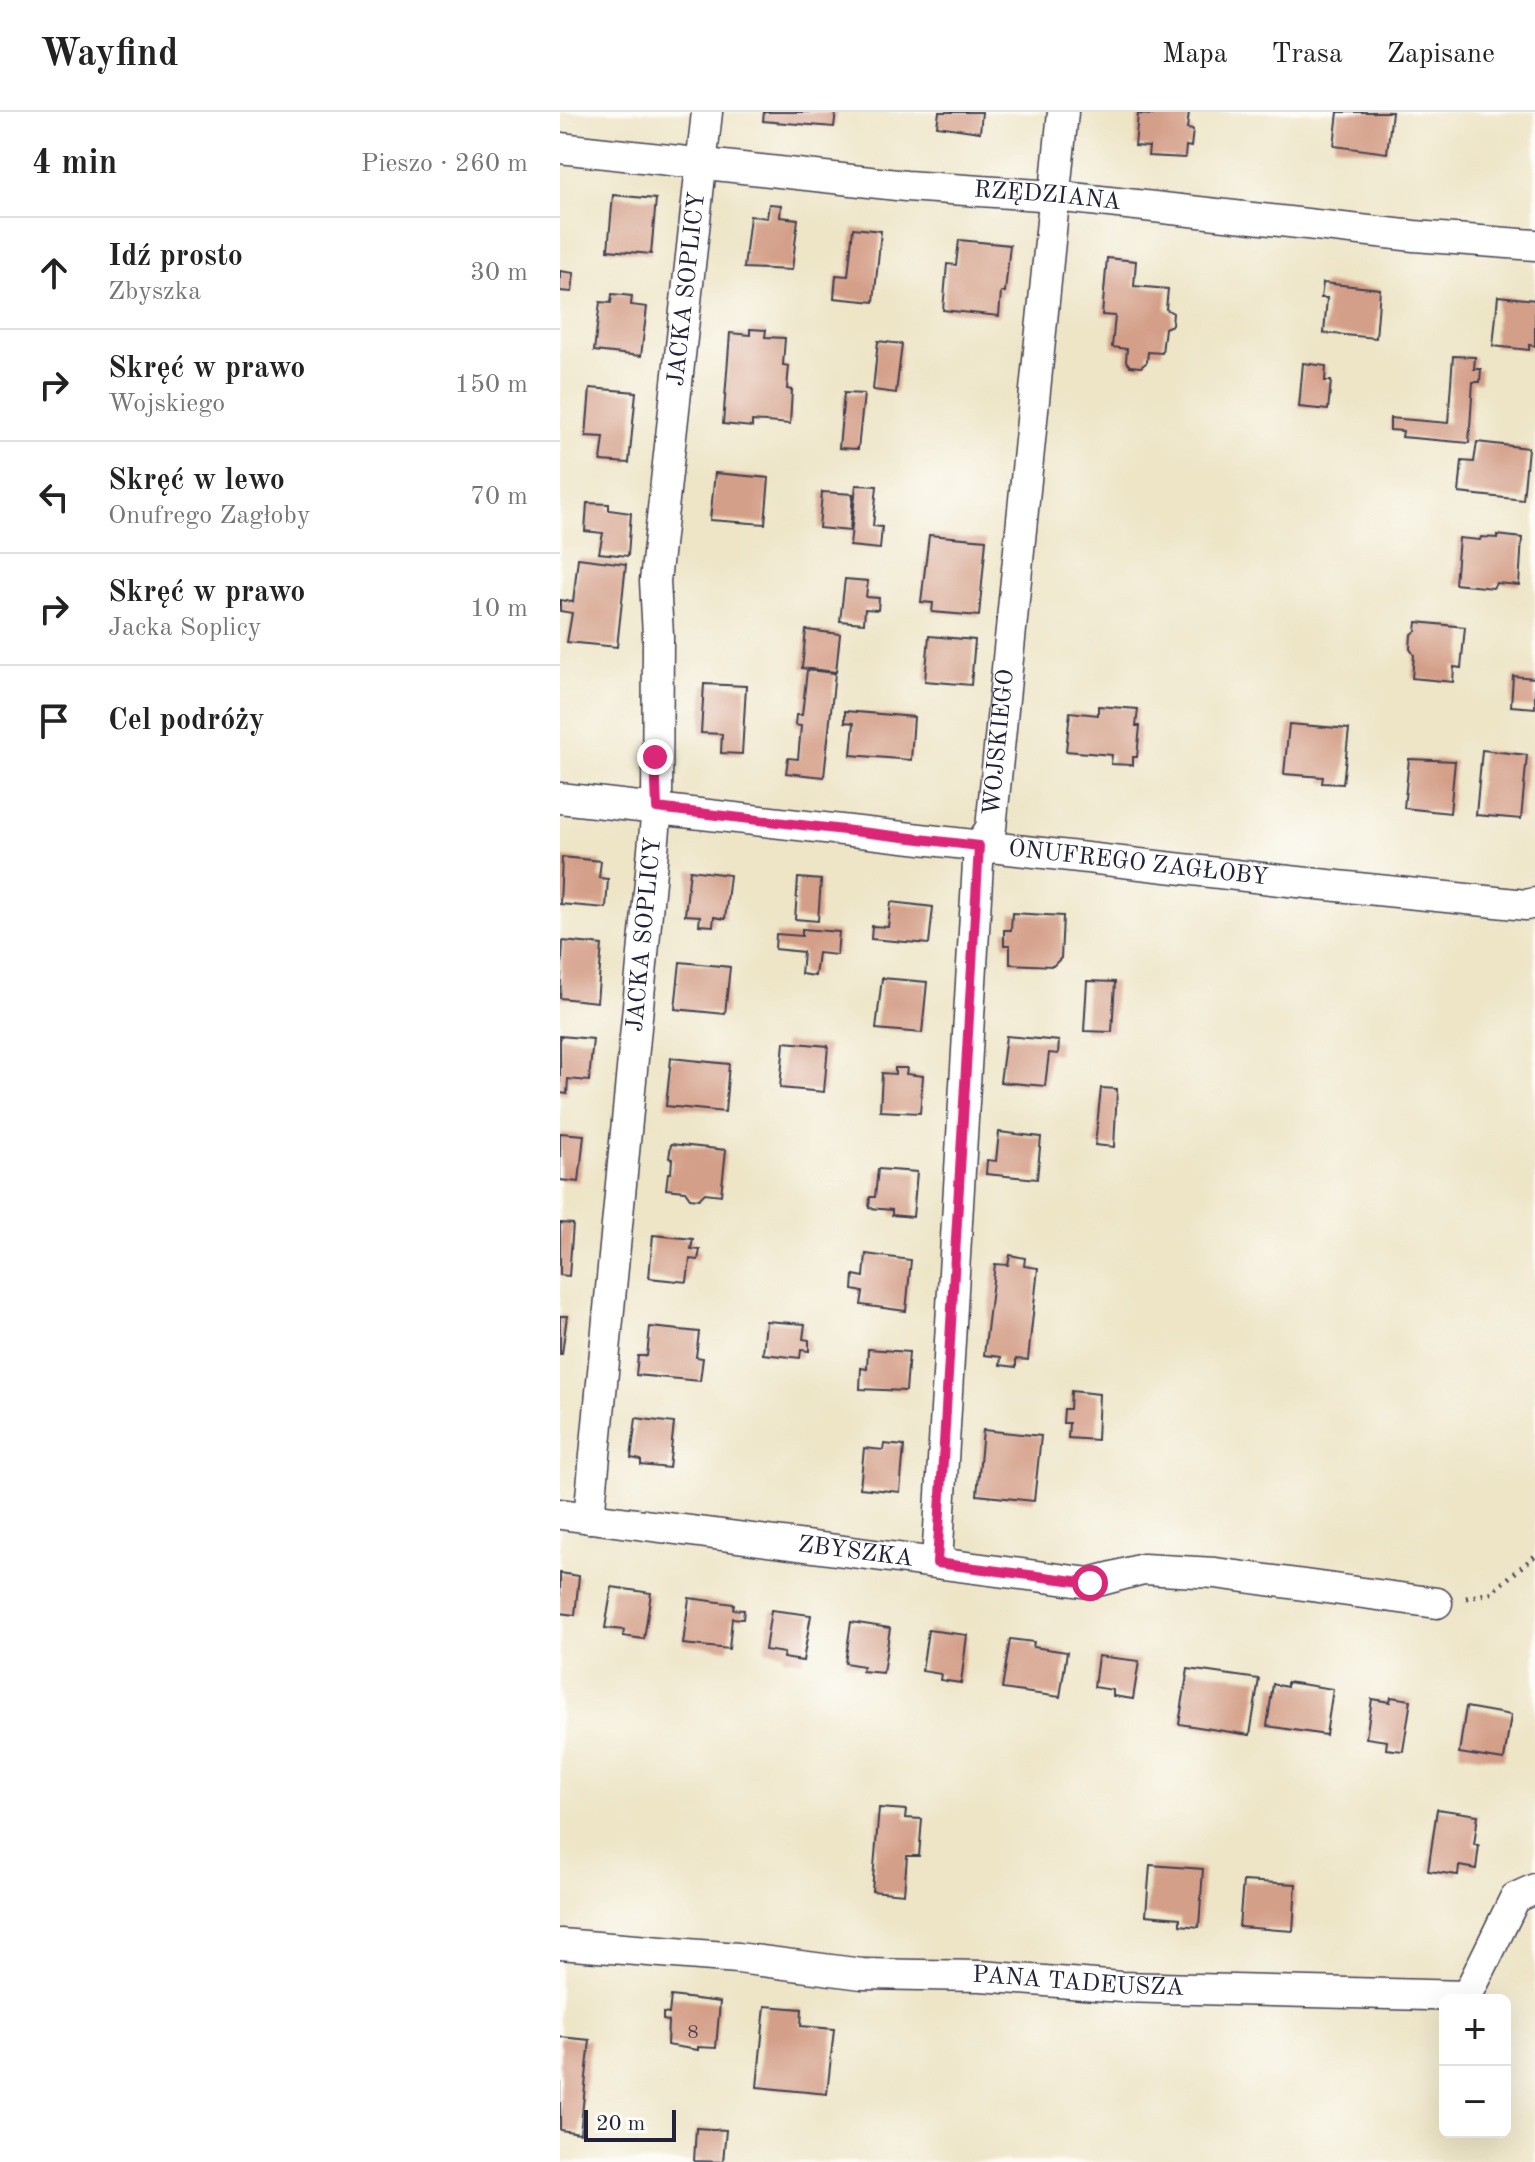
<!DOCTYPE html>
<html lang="pl">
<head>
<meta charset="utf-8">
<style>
	body { margin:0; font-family:"Old Standard TT",serif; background:#f2f2f2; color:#222 }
	.controls { position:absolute; right:24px; bottom:24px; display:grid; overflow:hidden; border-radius:12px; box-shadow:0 8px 32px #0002 }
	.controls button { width:72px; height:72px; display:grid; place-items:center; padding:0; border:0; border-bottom:2px solid #e0e0e0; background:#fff; color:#222; font:40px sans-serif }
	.scale { position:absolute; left:24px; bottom:20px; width:92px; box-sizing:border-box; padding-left:8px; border:4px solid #22223b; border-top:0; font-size:22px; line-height:28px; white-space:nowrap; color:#22223b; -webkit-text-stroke:6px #fdfcf7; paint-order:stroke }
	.stop { position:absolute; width:24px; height:24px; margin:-18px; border:6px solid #db2777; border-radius:50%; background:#fff }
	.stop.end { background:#db2777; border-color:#fff; box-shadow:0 2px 8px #0008 }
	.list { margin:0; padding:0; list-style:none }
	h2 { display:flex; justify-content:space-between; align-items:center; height:104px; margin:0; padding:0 32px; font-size:34px }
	h2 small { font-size:26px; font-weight:400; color:#767676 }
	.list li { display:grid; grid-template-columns:52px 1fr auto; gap:24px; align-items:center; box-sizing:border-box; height:112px; padding:0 32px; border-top:2px solid #e0e0e0 }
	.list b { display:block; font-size:30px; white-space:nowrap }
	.list p { margin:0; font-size:26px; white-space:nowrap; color:#767676 }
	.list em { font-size:26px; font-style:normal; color:#767676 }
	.icon { flex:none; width:44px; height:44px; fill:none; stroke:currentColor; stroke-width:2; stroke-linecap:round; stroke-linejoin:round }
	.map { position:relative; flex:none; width:975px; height:2050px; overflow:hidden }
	header { display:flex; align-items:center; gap:48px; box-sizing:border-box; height:112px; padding:0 40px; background:#fff; border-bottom:2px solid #e0e0e0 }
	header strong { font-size:38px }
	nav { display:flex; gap:44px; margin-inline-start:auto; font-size:28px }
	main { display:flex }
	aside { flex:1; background:#fff }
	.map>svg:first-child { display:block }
</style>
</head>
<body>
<header>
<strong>Wayfind</strong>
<nav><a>Mapa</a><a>Trasa</a><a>Zapisane</a></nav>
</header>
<main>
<aside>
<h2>4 min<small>Pieszo · 260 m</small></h2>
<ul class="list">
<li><svg class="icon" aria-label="ahead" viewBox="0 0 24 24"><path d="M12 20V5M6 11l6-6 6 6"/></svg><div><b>Idź prosto</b><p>Zbyszka</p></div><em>30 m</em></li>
<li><svg class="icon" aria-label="right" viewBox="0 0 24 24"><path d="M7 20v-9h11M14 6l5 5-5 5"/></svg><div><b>Skręć w prawo</b><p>Wojskiego</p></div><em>150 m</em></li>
<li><svg class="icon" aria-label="left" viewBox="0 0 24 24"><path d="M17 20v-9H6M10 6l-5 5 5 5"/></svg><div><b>Skręć w lewo</b><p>Onufrego Zagłoby</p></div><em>70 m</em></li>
<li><svg class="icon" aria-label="right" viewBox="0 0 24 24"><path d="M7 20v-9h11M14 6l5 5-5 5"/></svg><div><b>Skręć w prawo</b><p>Jacka Soplicy</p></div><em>10 m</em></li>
<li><svg class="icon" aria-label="arrive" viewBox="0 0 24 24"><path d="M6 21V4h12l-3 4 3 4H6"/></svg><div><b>Cel podróży</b></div></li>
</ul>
</aside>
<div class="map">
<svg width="975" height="2050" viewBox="0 0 975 2050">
	<rect width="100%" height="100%" fill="#fdfcf7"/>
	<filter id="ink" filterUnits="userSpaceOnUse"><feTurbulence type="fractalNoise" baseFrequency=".0125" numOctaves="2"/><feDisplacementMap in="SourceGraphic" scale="16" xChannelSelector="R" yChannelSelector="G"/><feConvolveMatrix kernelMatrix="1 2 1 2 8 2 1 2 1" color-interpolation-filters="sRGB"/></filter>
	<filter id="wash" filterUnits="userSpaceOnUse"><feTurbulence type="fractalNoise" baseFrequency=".006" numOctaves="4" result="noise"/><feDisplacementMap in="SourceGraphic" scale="32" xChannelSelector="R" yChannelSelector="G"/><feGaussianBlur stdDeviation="1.8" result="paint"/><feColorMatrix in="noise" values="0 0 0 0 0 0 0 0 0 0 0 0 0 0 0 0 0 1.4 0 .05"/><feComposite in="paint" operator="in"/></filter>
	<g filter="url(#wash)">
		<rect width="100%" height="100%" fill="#eee5c7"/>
		<g id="blocks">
			<path fill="#d49f88" d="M204,0H276L274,15L203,9Z
				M379,0H422L420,20L377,14Z
				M593,0H629L627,17L633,18L631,35L626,34L625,46L588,44L589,35L575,34L578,2L593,3Z
				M778,0H832L827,41L774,34Z
				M53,83L96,87L91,142L48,138Z
				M209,92L221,93L220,105L238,107L232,158L184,156L190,104L207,106Z
				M293,116L321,119L314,190L274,186L276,163L288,164Z
				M399,128L450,133L445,180H441L439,204L383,198L387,152L396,153Z
				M547,146L576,149L574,174L608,177L606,197L613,201L612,213L605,216L602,241L588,240L587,250L581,255L570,254L566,249L567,237L552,235L555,204L542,203Z
				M0,159L14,161L12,180L0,179Z
				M763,171L820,177L816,226L764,221L767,186H761Z
				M52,182L72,184L71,193L87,195L81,244L34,239L40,190L51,191Z
				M938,184L975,188V234L969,233V238L933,234Z
				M190,217L206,218L205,225L225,226L223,253L229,254L227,277L232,278L230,312L192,309V315L163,312L170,221L190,223Z
				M318,229L342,232L336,281L313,278Z
				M893,244L915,245L914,257H921L920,270H913L909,331L842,325L843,319L830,318V306L888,311Z
				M743,251L766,254L765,269H771L768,298L739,295Z
				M30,276L76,280L69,351L41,349L44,325L26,324Z
				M284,281L304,282L298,337L279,336Z
				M917,330L968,336L963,388L899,381L902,349L914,350Z
				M155,361L209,366L205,412L150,408Z
				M296,373L317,374L313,414L322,415L320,437L290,434Z
				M262,380L293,382L290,419L259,416Z
				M27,391L49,392V398L71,401L68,444L39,441L43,421L25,419Z
				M369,423L426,428L419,504L372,500L373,491L361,490Z
				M937,423L962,426L959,473L936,471L933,476L895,472L899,426L920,428L921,425L937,426Z
				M18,446L66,452L57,535L7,530L12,501L0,499V488L13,490Z
				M285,467L308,469L306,485L319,486L318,498L305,497L304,511L280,509Z
				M857,510L905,515L901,556L894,555L893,570L852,566L854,543L850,537L851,523L856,519Z
				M246,518L280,522L276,560L242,556Z
				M369,524L415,528L411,573L365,569Z
				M247,558L275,561L264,665L226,661L228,646L238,647L241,614L235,613L236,603H242Z
				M953,564L975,566V596L951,594Z
				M144,572L186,574L182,642L161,641L162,622L141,621Z
				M538,594L578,597L576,614H580L577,645H573V653L551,652L552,643L506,639L510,600L538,603Z
				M285,599L354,605L351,648L291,643L294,611L285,610Z
				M729,612L789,617L783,672L762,671L763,665L724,662Z
				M922,638L967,643L961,707L916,703Z
				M849,647L895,649L890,701L844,696Z
				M2,745L41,749L39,766L48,767L46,796L0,792Z
				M130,758L170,763L165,807L154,805L153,814L139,813L140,804L125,803Z
				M238,766L261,768L258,809L235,807Z
				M331,790L373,795L369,832L311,827L312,814L328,815Z
				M452,801L503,804L501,846L493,854L450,852V833H444V818H451Z
				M242,817L279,820L277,843L258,841L255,864L241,862L243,840L215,837L216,822L242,824Z
				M3,829L42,833L37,890L0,886Z
				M120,850L170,855L165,902L115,897Z
				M322,866L367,870L362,921L316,917Z
				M527,869L555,870L552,920L524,919Z
				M0,924L33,927L29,969L8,967L7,982L0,981Z
				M446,924L499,929L498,942L489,941L485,974L440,970Z
				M224,930L268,934L264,980L220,976Z
				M111,946L169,952L165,1000L106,994Z
				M335,956H347L346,962L363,964L360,1001L320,999L322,961L335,962Z
				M541,976L557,977L554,1035L535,1033Z
				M439,1020L481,1025L477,1067L426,1062L427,1048L436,1049Z
				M0,1021L24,1023L19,1070L0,1068Z
				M111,1032L166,1038L161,1083L145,1081L139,1087L130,1086L125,1079L106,1077L108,1061H111L112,1047L109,1046Z
				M318,1057L357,1060L353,1105L332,1103V1098L309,1096L310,1085H315Z
				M0,1111L13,1112L9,1164L0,1163Z
				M93,1123L133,1127L131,1137L140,1138L138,1148L130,1147L127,1170L89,1166Z
				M306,1142L351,1148L346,1199L301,1193L303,1180L293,1178L294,1163L304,1165Z
				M450,1143L465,1146L464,1154L478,1156L468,1248L456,1247V1255L440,1253L441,1245L424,1243L435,1152L448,1153Z
				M0,1204H7L2,1242H0Z
				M206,1209L245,1212L243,1227L249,1228V1239L241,1238L240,1246L203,1242Z
				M90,1215L139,1220L136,1245L143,1246L140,1269L76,1263L78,1244H87Z
				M308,1237L349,1240L346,1279L300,1277L301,1256L307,1257Z
				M511,1279L539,1282L537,1328L508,1326L509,1311H503L504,1297H510Z
				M76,1306L114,1311L109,1356L81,1353V1348L71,1346Z
				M423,1318L481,1324L474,1389L417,1383Z
				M324,1332L344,1334L340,1380L300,1376L304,1336L323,1338Z
				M0,1461L19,1464L15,1503L0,1501Z
				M52,1475L91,1481L84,1527L63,1524L64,1518L45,1516Z
				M129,1486L174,1492L173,1497L184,1498L183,1507L172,1506L169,1537L123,1532Z
				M211,1498L251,1503L243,1549L223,1546L224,1541L205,1538Z
				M291,1510L330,1516L323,1561L302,1559L303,1554L285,1551Z
				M368,1518L407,1523L401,1571L380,1568L381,1562L362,1559Z
				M450,1527L474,1530L473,1535L507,1540L500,1585L442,1577Z
				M538,1544L579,1549L573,1587L553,1584V1578L534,1575Z
				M628,1557L699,1567L690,1623L619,1612Z
				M727,1570L773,1577L766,1623L707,1614L713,1572L727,1575Z
				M831,1585L851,1588L843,1639L826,1637L827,1629L806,1626L812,1587L830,1590Z
				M906,1595L951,1603L944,1648L899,1641Z
				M319,1696L346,1698L345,1706L362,1707L359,1744H347L344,1782L312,1779Z
				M877,1697L918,1703L914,1733H919L916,1757L899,1754L898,1763L868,1759Z
				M590,1753L643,1757L639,1815L620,1813V1806L586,1803Z
				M683,1769L736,1772L733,1819L679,1815Z
				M111,1884L160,1890L156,1936L138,1935V1938L107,1933L108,1909L103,1908V1901L109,1902Z
				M205,1894L242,1897L241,1914L274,1917L267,1982L197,1975Z
				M0,1925L30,1928L20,2021L0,2018Z
				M136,2016L166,2018L163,2050L134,2049Z"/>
		</g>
	</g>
	<g filter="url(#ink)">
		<use href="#blocks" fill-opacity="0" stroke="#413f50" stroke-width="2"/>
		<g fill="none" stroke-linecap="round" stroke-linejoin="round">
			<defs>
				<g id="minor">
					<path id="s1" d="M0,36L346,74L495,84L854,124L975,133"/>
					<path id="s2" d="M0,686L738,770L966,793L975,791"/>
					<path id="s3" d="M0,1402L530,1471L583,1457L655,1461L877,1491"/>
					<path id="s4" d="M29,1406L97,696L98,524L95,469L147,0"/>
					<path id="s5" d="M377,1451L419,734L431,716L503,0"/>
					<path id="s6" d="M0,1832L178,1846L302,1862L421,1864L561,1875L907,1884L955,1786L975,1777"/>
				</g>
			</defs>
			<use href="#minor" stroke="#413f50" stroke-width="33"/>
			<path stroke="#413f50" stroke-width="5" stroke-dasharray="2 6" stroke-linecap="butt" d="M906,1486L930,1481L975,1444"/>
			<use href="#minor" stroke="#fff" stroke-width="30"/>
		</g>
	</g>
	<g fill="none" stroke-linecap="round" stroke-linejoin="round" filter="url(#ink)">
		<path stroke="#db2777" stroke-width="10" d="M95,645L97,696L419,734L377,1451L530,1471"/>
	</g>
	<g text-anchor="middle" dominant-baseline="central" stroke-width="7" stroke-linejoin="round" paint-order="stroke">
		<g font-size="20" fill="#4e414e">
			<text x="133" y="1921">8</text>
		</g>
		<g font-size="24" fill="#22223b" stroke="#fdfcf7">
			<text stroke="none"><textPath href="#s1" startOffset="490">RZĘDZIANA</textPath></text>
			<text stroke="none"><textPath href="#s4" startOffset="1234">JACKA SOPLICY</textPath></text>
			<text stroke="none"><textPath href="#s5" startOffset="826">WOJSKIEGO</textPath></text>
			<text stroke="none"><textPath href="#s2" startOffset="582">ONUFREGO ZAGŁOBY</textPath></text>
			<text stroke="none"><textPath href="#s4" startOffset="586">JACKA SOPLICY</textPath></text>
			<text stroke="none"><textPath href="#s3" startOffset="298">ZBYSZKA</textPath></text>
			<text stroke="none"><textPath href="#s6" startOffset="520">PANA TADEUSZA</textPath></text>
		</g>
	</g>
</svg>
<div class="controls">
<button>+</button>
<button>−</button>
</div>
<div class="scale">20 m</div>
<div class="stop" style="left:530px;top:1471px"></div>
<div class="stop end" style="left:95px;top:645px"></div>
</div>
</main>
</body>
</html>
